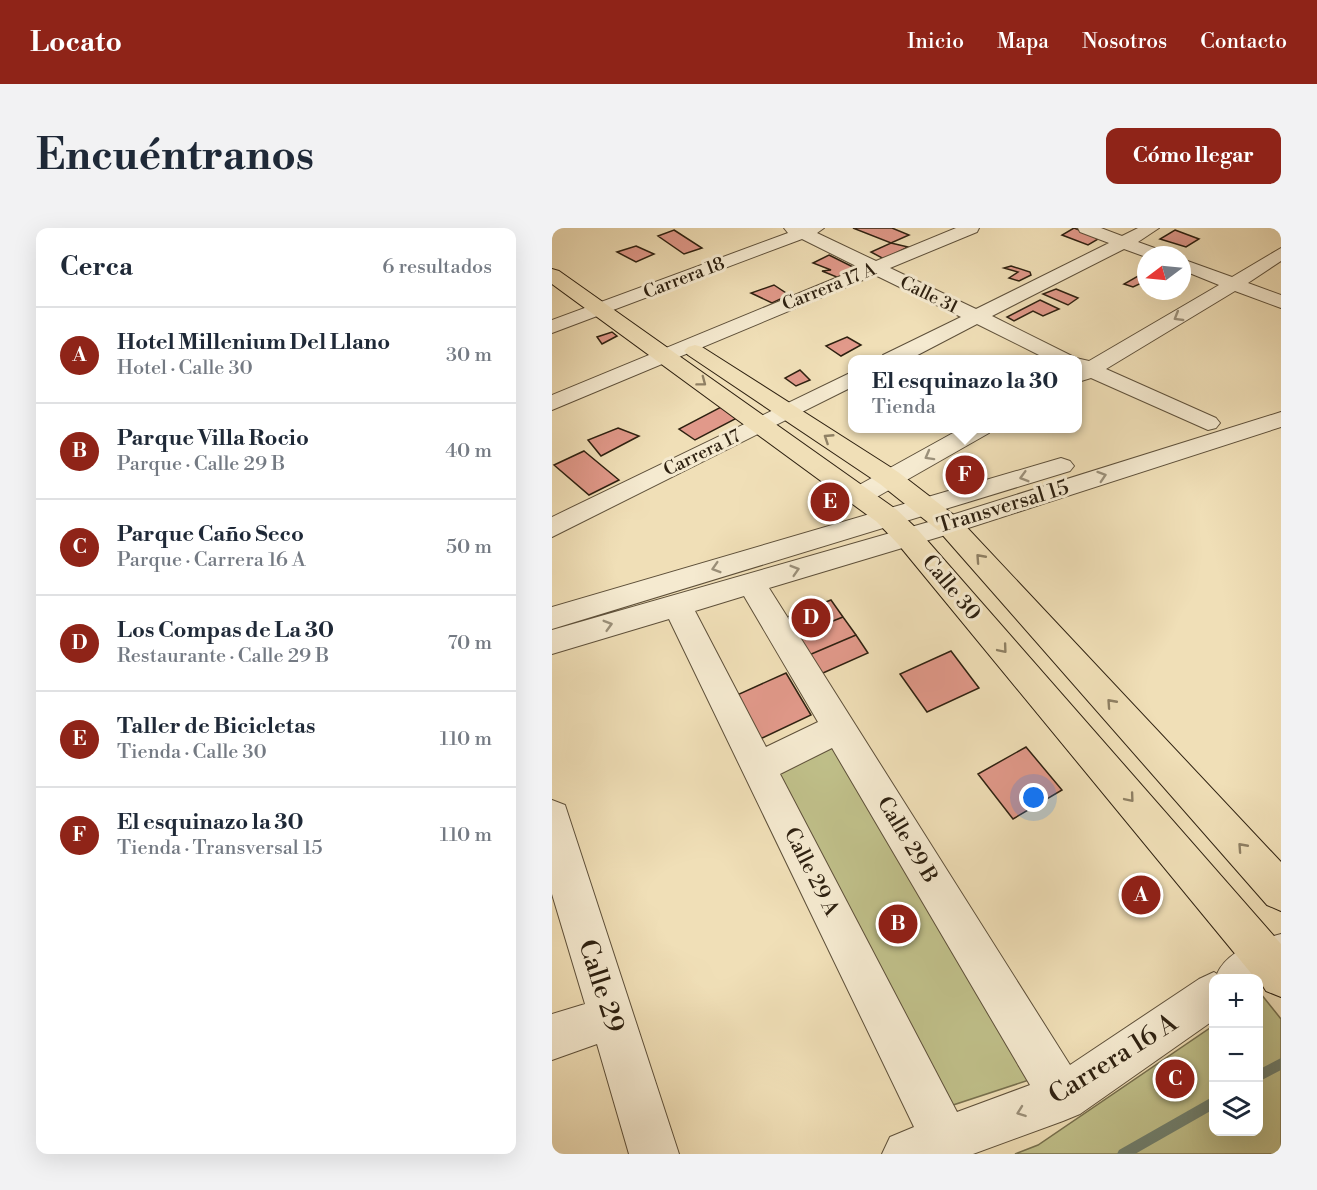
<!DOCTYPE html>
<html lang="es">
<head>
<meta charset="utf-8">
<style>
	body { margin:0; font-family:"Libre Bodoni",serif; background:#f2f2f3; color:#1f2937 }
	.controls { position:absolute; right:18px; bottom:18px; display:grid; overflow:hidden; border-radius:12px; box-shadow:0 6px 24px #0002 }
	.controls button { width:54px; height:54px; display:grid; place-items:center; padding:0; border:0; border-bottom:2px solid #e0e1e3; background:#fff; color:#1f2937; font:30px sans-serif }
	.compass { position:absolute; left:585px; top:18px; width:54px; height:54px; border-radius:50%; background:#fff; box-shadow:0 6px 24px #0002; rotate:254deg }
	.you { position:absolute; left:482px; top:570px; width:21px; height:21px; margin:-15px; border:4px solid #fff; border-radius:50%; background:#1a73e8; box-shadow:0 0 0 9px #1a73e833 }
	.badge { display:grid; place-items:center; width:39px; height:39px; border-radius:50%; background:#8f2418; color:#fff; font-size:20px; font-weight:700 }
	.pin { position:absolute; translate:-50% -50%; border:3px solid #fff; box-shadow:0 2px 6px #0006 }
	.popup { position:absolute; left:296px; top:127px; width:234px; height:78px; box-sizing:border-box; display:grid; place-content:center; border-radius:12px; background:#fff; filter:drop-shadow(0 2px 4px #0005); font-size:20px; white-space:nowrap; color:#747a83 }
	.popup b { font-size:22px; color:#1f2937 }
	.popup::after { content:''; position:absolute; left:50%; top:100%; margin-left:-12px; border:12px solid transparent; border-top-color:#fff }
	.list { margin:0; padding:0; list-style:none }
	h2 { display:flex; justify-content:space-between; align-items:center; height:78px; margin:0; padding:0 24px; font-size:26px }
	h2 small { font-size:20px; font-weight:400; color:#747a83 }
	.list li { display:grid; grid-template-columns:39px 1fr auto; gap:18px; align-items:center; box-sizing:border-box; height:96px; padding:0 24px; border-top:2px solid #e0e1e3 }
	.list b { display:block; font-size:22px; white-space:nowrap }
	.list p { margin:0; font-size:20px; white-space:nowrap; color:#747a83 }
	.list em { font-size:20px; font-style:normal; color:#747a83 }
	.icon { flex:none; width:33px; height:33px; fill:none; stroke:currentColor; stroke-width:2; stroke-linecap:round; stroke-linejoin:round }
	.map { position:relative; flex:none; width:729px; height:926px; overflow:hidden; border-radius:12px }
	header { display:flex; align-items:center; gap:36px; box-sizing:border-box; height:84px; padding:0 30px; background:#8f2418; color:#fff }
	header strong { font-size:28px }
	nav { display:flex; gap:33px; margin-inline-start:auto; font-size:21px }
	.intro { display:flex; align-items:center; justify-content:space-between; box-sizing:border-box; height:144px; padding:0 36px }
	h1 { margin:0; font-size:42px }
	.button { padding:15px 27px; border-radius:12px; background:#8f2418; color:#fff; font-size:21px; font-weight:700 }
	main { display:flex; gap:36px; padding:0 36px }
	aside { flex:1; background:#fff; border-radius:12px; box-shadow:0 6px 24px #0002 }
	.map>svg:first-child { display:block }
</style>
</head>
<body>
<header>
<strong>Locato</strong>
<nav><a>Inicio</a><a>Mapa</a><a>Nosotros</a><a>Contacto</a></nav>
</header>
<div class="intro"><h1>Encuéntranos</h1><a class="button">Cómo llegar</a></div>
<main>
<aside>
<h2>Cerca<small>6 resultados</small></h2>
<ul class="list">
<li><span class="badge">A</span><div><b>Hotel Millenium Del Llano</b><p>Hotel · Calle 30</p></div><em>30 m</em></li>
<li><span class="badge">B</span><div><b>Parque Villa Rocio</b><p>Parque · Calle 29 B</p></div><em>40 m</em></li>
<li><span class="badge">C</span><div><b>Parque Caño Seco</b><p>Parque · Carrera 16 A</p></div><em>50 m</em></li>
<li><span class="badge">D</span><div><b>Los Compas de La 30</b><p>Restaurante · Calle 29 B</p></div><em>70 m</em></li>
<li><span class="badge">E</span><div><b>Taller de Bicicletas</b><p>Tienda · Calle 30</p></div><em>110 m</em></li>
<li><span class="badge">F</span><div><b>El esquinazo la 30</b><p>Tienda · Transversal 15</p></div><em>110 m</em></li>
</ul>
</aside>
<div class="map">
<svg width="729" height="926" viewBox="0 0 729 926">
	<rect width="100%" height="100%" fill="#f0dfb7"/>
	<filter id="stains"><feTurbulence type="fractalNoise" baseFrequency=".00333" numOctaves="4"/><feColorMatrix values="0 0 0 0 .2 0 0 0 0 .09 0 0 0 0 .02 0 0 0 .5 -.17"/></filter>
	<radialGradient id="worn" r=".72"><stop offset=".6" stop-color="#630" stop-opacity="0"/><stop offset="1" stop-color="#630" stop-opacity=".3"/></radialGradient>
	<path fill="#c0c08a" stroke="#77704e" stroke-width="1.5" d="M282,512L483,850L395,879L222,543Z
		M709,766L729,791V926H463L486,917L661,798L662,904H706Z"/>
	<g fill="none" stroke-linecap="round" stroke-linejoin="round">
		<path fill="#6f7f6e" fill-rule="evenodd" d="M729,830V842L706,854V842Z
			M662,868V881L583,926H565L567,922Z"/>
	</g>
	<path fill="#e1998a" stroke="#2e2111" stroke-width="1.5" d="M301,0H340L357,7L339,15Z
		M522,0L548,10L536,17L510,7Z
		M122,2L150,20L132,26L106,8Z
		M623,2L647,11L634,19L608,11Z
		M339,15L356,19L332,31L319,24Z
		M84,18L102,26L84,34L65,24Z
		M277,27L307,42L287,50L270,43L279,42L261,35Z
		M459,38L478,44L479,47L467,53L457,50L466,44L452,40Z
		M586,48L594,53L581,59L572,56Z
		M222,57L237,67L220,75L199,65Z
		M504,61L526,70L516,77L491,66Z
		M488,72L507,81L491,88L481,83L462,93L455,89Z
		M60,104L65,108L50,116L45,109Z
		M295,109L309,117L289,128L274,118Z
		M248,142L258,152L244,158L233,150Z
		M169,179L185,190L143,212L127,201Z
		M66,200L87,208L49,228L36,212Z
		M32,223L67,252L37,267L2,237Z
		M279,372L291,389L238,410L228,392Z
		M291,389L304,407L250,430L238,410Z
		M304,407L316,425L262,449L250,430Z
		M399,423L427,460L375,484L348,446Z
		M234,445L259,487L208,511L185,467Z
		M474,519L510,562L461,591L426,546Z"/>
	<g fill="none" stroke-linecap="round" stroke-linejoin="round">
		<defs>
			<path id="minor" d="M232,0H272L265,5L324,33L404,0H427L425,4L338,40L424,81L557,15L528,4L526,0H549L570,8L586,0H607L586,14L611,23L614,27L594,29L572,21L440,88L524,130L537,133L667,57L630,42V31L680,49L729,20V33L696,55L729,67V80L683,63L554,141L664,190L668,195L664,200L656,202L539,150L526,154V132H497L425,96L356,132H329L331,127L409,89L323,47L0,182V167L308,40L250,11L0,105V92L236,5Z
				M300,144V159L0,309V289Z
				M729,184V199L407,303L217,360L518,837L647,751L662,744L665,746C675,723 706,712 729,706V748L706,761V750H662V792L528,886L511,893L421,926H330L338,909L362,899L117,391L0,426V402L387,291ZM192,368L266,494L214,519L143,383ZM280,520L478,857L405,884L228,546Z
				M410,200H441L437,205L316,274L307,276L298,274L294,268L298,262Z
				M509,230L518,233L522,238L518,243L0,401V379Z
				M0,572L13,577L127,926H77L45,816L0,832V786L33,776L0,666Z"/>
			<path id="major" d="M0,41L7,43L345,282L366,302L729,716V769L714,763L706,750H703L346,316L325,294L0,56Z
				M143,117L150,119L346,244L407,291L729,634V683L715,677L387,303L328,256L136,127L132,123L136,119Z"/>
		</defs>
		<use href="#minor" stroke="#5e503a" stroke-width="2"/>
		<use href="#major" stroke="#2e2111" stroke-width="2"/>
		<use href="#minor" fill="#f5ead0" fill-rule="evenodd"/>
		<use href="#major" fill="#f0dfb7" fill-rule="evenodd"/>
	</g>
	<defs><path id="oneway-chevron" d="M-2-3.5L2.5 0L-2 3.5" fill="none" stroke-width="1.6" stroke-linecap="round" stroke-linejoin="round" transform="scale(1.5)"/></defs>
	<g stroke="#9b907a">
		<use href="#oneway-chevron" transform="translate(626 89) rotate(149)"/>
		<use href="#oneway-chevron" transform="translate(377 228) rotate(151)"/>
		<use href="#oneway-chevron" transform="translate(550 248) rotate(-18)"/>
		<use href="#oneway-chevron" transform="translate(472 249) rotate(164)"/>
		<use href="#oneway-chevron" transform="translate(164 340) rotate(163)"/>
		<use href="#oneway-chevron" transform="translate(243 342) rotate(-17)"/>
		<use href="#oneway-chevron" transform="translate(56 397) rotate(-16)"/>
		<use href="#oneway-chevron" transform="translate(469 884) rotate(160)"/>
	</g>
	<g stroke="#8f8064">
		<use href="#oneway-chevron" transform="translate(150 154) rotate(37)"/>
		<use href="#oneway-chevron" transform="translate(276 210) rotate(-147)"/>
		<use href="#oneway-chevron" transform="translate(428 330) rotate(-132)"/>
		<use href="#oneway-chevron" transform="translate(451 421) rotate(50)"/>
		<use href="#oneway-chevron" transform="translate(559 475) rotate(-132)"/>
		<use href="#oneway-chevron" transform="translate(578 570) rotate(50)"/>
		<use href="#oneway-chevron" transform="translate(690 619) rotate(-132)"/>
	</g>
	<g text-anchor="middle" dominant-baseline="central" stroke-width="6" stroke-linejoin="round" paint-order="stroke">
		<g font-size="18" fill="#2e2111" stroke="#f5ead0">
			<text transform="translate(132 50) rotate(-21)">Carrera 18</text>
			<text transform="translate(277 59) rotate(-22)">Carrera 17 A</text>
			<text transform="translate(377 67) rotate(26)">Calle 31</text>
			<text transform="translate(150 225) rotate(-26)">Carrera 17</text>
		</g>
		<g font-size="21" fill="#2e2111" stroke="#f5ead0">
			<text transform="translate(451 279) rotate(-17)">Transversal 15</text>
			<text transform="translate(399 360) rotate(50)">Calle 30</text>
			<text transform="translate(355 612) rotate(59)">Calle 29 B</text>
			<text transform="translate(259 644) rotate(63)">Calle 29 A</text>
		</g>
		<g font-size="26" fill="#2e2111" stroke="#f5ead0">
			<text transform="translate(49 758) rotate(72)">Calle 29</text>
			<text transform="translate(561 831) rotate(-32)">Carrera 16 A</text>
		</g>
	</g>
	<rect width="100%" height="100%" filter="url(#stains)"/>
	<rect width="100%" height="100%" fill="url(#worn)"/>
</svg>
<div class="controls">
<button>+</button>
<button>−</button>
<button><svg class="icon" aria-label="layers" viewBox="0 0 24 24"><path d="M12 4l9 5-9 5-9-5zM3 14l9 5 9-5"/></svg></button>
</div>
<svg class="compass" viewBox="-18 -18 36 36"><path d="M0-13l5 13h-10z" fill="#e53935"/><path d="M0 13l5-13h-10z" fill="#747a83"/></svg>
<div class="you"></div>
<div class="pin badge" style="left:589px;top:667px">A</div>
<div class="pin badge" style="left:346px;top:696px">B</div>
<div class="pin badge" style="left:623px;top:851px">C</div>
<div class="pin badge" style="left:259px;top:390px">D</div>
<div class="pin badge" style="left:278px;top:274px">E</div>
<div class="pin badge" style="left:413px;top:247px">F</div>
<div class="popup"><b>El esquinazo la 30</b>Tienda</div>
</div>
</main>
</body>
</html>
